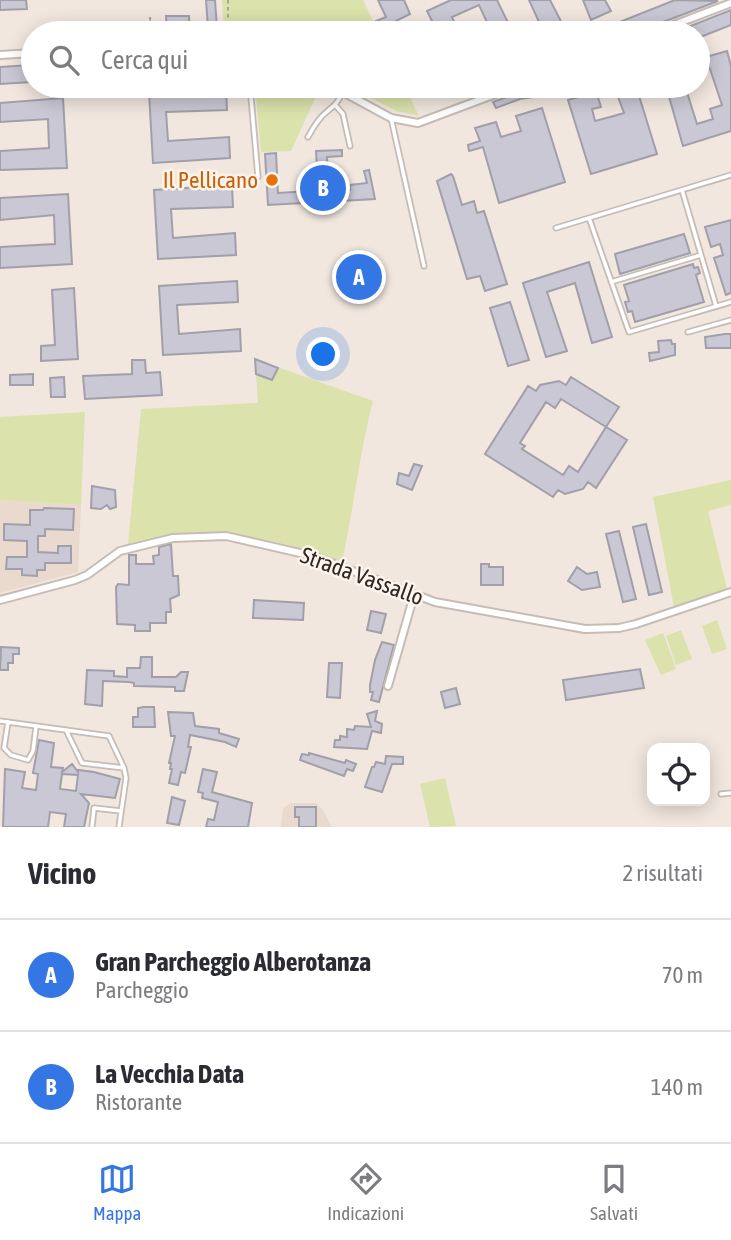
<!DOCTYPE html>
<html lang="it">
<head>
<meta charset="utf-8">
<style>
	body { margin:0; font-family:"Asap Condensed",sans-serif; background:#f2f2f3; color:#2b2b33 }
	.controls { position:absolute; right:21px; bottom:21px; display:grid; overflow:hidden; border-radius:14px; box-shadow:0 4px 18px #0003 }
	.controls button { width:63px; height:63px; display:grid; place-items:center; padding:0; border:0; border-bottom:2px solid #e1e1e2; background:#fff; color:#2b2b33; font:35px sans-serif }
	.you { position:absolute; left:324px; top:355px; width:24px; height:24px; margin:-18px; border:5px solid #fff; border-radius:50%; background:#1a73e8; box-shadow:0 0 0 10px #1a73e833 }
	.badge { display:grid; place-items:center; width:46px; height:46px; border-radius:50%; background:#3376e4; color:#fff; font-size:23px; font-weight:700 }
	.pin { position:absolute; translate:-50% -50%; border:4px solid #fff; box-shadow:0 2px 7px #0006 }
	.list { margin:0; padding:0; list-style:none }
	h2 { display:flex; justify-content:space-between; align-items:center; height:91px; margin:0; padding:0 28px; font-size:30px }
	h2 small { font-size:23px; font-weight:400; color:#7c7c81 }
	.list li { display:grid; grid-template-columns:46px 1fr auto; gap:21px; align-items:center; box-sizing:border-box; height:112px; padding:0 28px; border-top:2px solid #e1e1e2 }
	.list b { display:block; font-size:26px; white-space:nowrap }
	.list p { margin:0; font-size:23px; white-space:nowrap; color:#7c7c81 }
	.list em { font-size:23px; font-style:normal; color:#7c7c81 }
	.icon { flex:none; width:38px; height:38px; fill:none; stroke:currentColor; stroke-width:2; stroke-linecap:round; stroke-linejoin:round }
	.map { position:relative; flex:none; width:731px; height:827px; overflow:hidden }
	.search { position:absolute; background:#fff; box-shadow:0 4px 18px #0003; left:21px; right:21px; top:21px; height:77px; display:flex; align-items:center; gap:18px; box-sizing:border-box; padding:0 24px; border-radius:38px; color:#7c7c81; font-size:26px }
	.sheet { height:315px; background:#fff }
	nav { display:flex; justify-content:space-around; align-items:center; box-sizing:border-box; height:98px; border-top:2px solid #e1e1e2; background:#fff; font-size:19px; color:#7c7c81 }
	nav a { display:grid; justify-items:center; gap:4px }
	nav .on { color:#3376e4 }
	.map>svg:first-child { display:block }
</style>
</head>
<body>
<div class="map">
<svg width="731" height="827" viewBox="0 0 731 827">
	<rect width="100%" height="100%" fill="#f1e7df"/>
	<path fill="#ead9cd" d="M0,500L81,505L78,572L0,593Z
		M291,803H316L323,810L332,827H281L283,808Z"/>
	<path fill="#dbe2ab" d="M222,0H363L379,33L224,31Z
		M255,86H311L319,90L291,151L261,152Z
		M348,86H404L419,116L396,111Z
		M255,359L373,401C359,454 354,508 342,561C305,549 265,538 226,533C194,528 159,538 128,544L141,409L258,403Z
		M85,412L81,505L0,500V417Z
		M731,480V505L708,511L727,589L674,607L653,497Z
		M717,620L727,649L712,654L702,626Z
		M681,630L692,659L676,665L666,636Z
		M663,633L676,669L661,675L645,640Z
		M445,778L456,826L430,827L420,784Z"/>
	<path fill="#c9c8d4" stroke="#a09faa" stroke-width="2" fill-rule="evenodd" d="M0,0H26L27,9L0,10Z
		M206,0H215L217,28H208Z
		M378,0H404L410,14L384,27L387,33H381L376,21L386,17Z
		M451,0H497L513,33H492L479,5L452,17L459,33H438L427,11Z
		M529,0H550L567,33H544Z
		M583,0H605L611,11L591,20Z
		M675,0L718,1L637,32L615,33L612,25Z
		M731,10V25L698,38V33H673Z
		M166,16H189L190,33H167Z
		M108,22L109,33H81V24Z
		M727,51L731,66V131L683,146L666,86H685L697,124L713,119L710,109L722,105L706,57Z
		M30,65L31,82L0,84V67Z
		M538,86L541,88L546,86L547,95L520,99L496,108L493,102Z
		M614,86H636L657,154L591,174L568,100L588,94L589,96L597,94L601,107L592,109L595,121L610,117L624,113Z
		M226,88L227,110L166,112L168,141L229,137L230,158L153,163L149,93Z
		M63,98L67,168L0,170V151L49,148L48,119L0,122V103Z
		M542,108L565,182L499,203L483,147L469,151L468,145L480,141L475,128L496,122L501,137L521,131L516,116Z
		M342,150V156L327,157L329,192L350,190V185L367,183L364,171L369,170L375,199L268,205L265,154L276,153L278,193L310,191V185L318,184L316,151Z
		M451,174L453,176L462,205L474,201L477,213L484,211L507,284L485,291L480,276L467,279L437,181Z
		M232,185L233,207L171,209L173,238L235,233L236,255L158,259L154,190Z
		M68,194L72,264L0,268V247L55,244L54,215L0,220V198Z
		M731,220V293L726,295L714,258L723,255L720,244L711,247L705,227Z
		M684,234L690,253L620,274L615,254Z
		M589,262L612,337L592,343L575,283L547,292L567,351L546,357L523,283Z
		M693,264L694,268L698,267L700,273L696,275L704,302L635,322L632,311L628,312L625,302L629,301L624,285Z
		M237,281L238,302L177,305L179,334L240,329L241,351L163,355L159,286Z
		M74,288L78,359L41,361V346L55,345L52,290Z
		M510,302L529,360L508,366L490,308Z
		M725,334H731V348H706L705,337Z
		M671,340L672,344H675V355L650,361L649,353L659,352L658,341Z
		M255,359L278,368L272,380L256,374Z
		M132,360H145L146,373L160,372L162,395L85,399L83,376L132,374Z
		M33,374V385H10V375Z
		M64,377L65,397H51L50,378Z
		M571,377L619,407L606,427L561,399L555,408L546,402L520,443L525,446L522,449L563,475L569,466L578,472L606,427L627,440L596,488L588,482L583,489L565,494L558,490L553,497L485,454L528,386L536,391L540,385L559,381L566,385Z
		M414,464L422,466L412,490L397,484L399,473L409,476Z
		M92,486L115,490L116,507L110,509L107,505L101,509L91,508Z
		M44,508L74,509L73,530L45,529V536H38V552L58,553V546H71V563H45V570H37V576L22,575V569H6L7,557H27V541L4,540V524L30,525V510H43Z
		M646,524L662,592L649,595L633,527Z
		M619,531L636,599L623,602L606,534Z
		M171,544L173,576H178L179,595L170,599L171,612H166V623H150V631H135V625L117,624L116,587L118,584L129,585V555H136V564H154L153,556L159,555V547Z
		M481,564H489V567H503V585H481Z
		M577,567L587,574L597,572L600,587L582,590L568,581Z
		M254,600L304,603L303,620L253,618Z
		M371,611L386,614L381,633L367,630Z
		M382,642L394,645L379,702L371,700L373,692H370V685L375,660Z
		M1,647L19,648V654H13V663H8V670H0Z
		M141,657H152V677H176L181,672H188L184,691H175V687L134,686V683L129,682L103,681L102,706L85,704L87,670L114,671V676L127,677V668H140Z
		M329,663H342L340,698L327,697Z
		M640,669L644,688L566,700L563,680Z
		M456,688L460,704L445,708L441,692Z
		M144,707H154L155,727H133V717H138V708Z
		M377,711L375,721L382,724L381,733L372,731L367,749L334,747L335,740H340V736L347,737V729L354,730L355,726L371,727L367,714Z
		M168,712L193,713L195,726L219,729V733L239,739L236,747L225,742L190,735L188,747H191L185,773L181,772L178,785L169,783L172,769H170L171,763H169L175,736H171Z
		M39,740L54,743L51,767L63,768L62,772L72,764L78,772V770L94,772L120,779L115,798L81,794L89,803L84,827H64L66,814L50,812L48,827H3L5,769L25,772L22,788L36,790L38,774L33,773ZM62,774L78,775L76,791L60,789Z
		M309,753L345,763L346,760L356,764L353,771L347,769L344,776L300,760L302,754L309,755Z
		M386,756L403,757V764H392L382,792L365,787L372,767H374L376,762L385,764Z
		M203,769L217,772L212,792L252,803L248,827H206L208,819L214,820L218,802L202,798L203,793L198,792Z
		M172,797L185,801L179,825L167,823Z
		M295,807H316V827H299V817H295Z"/>
	<g fill="none" stroke-linecap="round" stroke-linejoin="round">
		<defs>
			<path id="lane" d="M250,86L258,177
				M336,106L343,114L350,146
				M391,118L424,266
				M308,137C311,132 314,126 318,121C327,108 335,110 342,93
				M682,190L716,306
				M589,218L629,332L731,302
				M556,228L731,175
				M611,282L701,255
				M688,332L731,320
				M0,721L109,736L124,768L126,778L119,827
				M8,722L4,748L11,755L28,760L33,751L36,727
				M66,730L82,763L124,768
				M721,794L731,793
				M92,827L94,808L121,811"/>
			<path id="street" d="M653,33L731,3
				M0,55L33,53
				M332,86L391,118L418,123L517,86
				M0,600L75,580L87,575L120,551L173,538L226,536L313,556L435,602L585,629L619,628L636,624L731,592
				M388,686L414,595"/>
		</defs>
		<use href="#lane" stroke="#c7bcb5" stroke-width="7"/>
		<use href="#street" stroke="#c7bcb5" stroke-width="10"/>
		<path stroke="#aaa29c" stroke-width="2" stroke-dasharray="3.5 3.5" stroke-linecap="butt" d="M228,0V33
			M150,17L151,33"/>
		<use href="#lane" stroke="#fff" stroke-width="3.5"/>
		<use href="#street" stroke="#fff" stroke-width="6"/>
	</g>
	<circle fill="#e8710a" stroke="#fff4ec" stroke-width="2.5" cx="272" cy="180" r="7"/>
	<g text-anchor="middle" dominant-baseline="central" stroke-width="5" stroke-linejoin="round" paint-order="stroke">
		<g font-size="23" fill="#c56008" stroke="#fff4ec" text-anchor="end">
			<text x="258" y="180">Il Pellicano</text>
		</g>
		<g font-size="23" fill="#2c2825" stroke="#fff4ec">
			<text transform="translate(362 576) rotate(20)">Strada Vassallo</text>
		</g>
	</g>
</svg>
<div class="controls">
<button><svg class="icon" aria-label="locate" viewBox="0 0 24 24"><circle cx="12" cy="12" r="6"/><path d="M12 2v4M12 18v4M2 12h4M18 12h4"/></svg></button>
</div>
<div class="you"></div>
<div class="pin badge" style="left:359px;top:277px">A</div>
<div class="pin badge" style="left:323px;top:188px">B</div>
<div class="search"><svg class="icon" aria-label="search" viewBox="0 0 24 24"><circle cx="10" cy="10" r="6"/><path d="M15 15l6 6"/></svg>Cerca qui</div>
</div>
<section class="sheet">
<h2>Vicino<small>2 risultati</small></h2>
<ul class="list">
<li><span class="badge">A</span><div><b>Gran Parcheggio Alberotanza</b><p>Parcheggio</p></div><em>70 m</em></li>
<li><span class="badge">B</span><div><b>La Vecchia Data</b><p>Ristorante</p></div><em>140 m</em></li>
</ul>
</section>
<nav>
<a class="on"><svg class="icon" aria-label="map" viewBox="0 0 24 24"><path d="M3 6l6-2 6 2 6-2v14l-6 2-6-2-6 2zM9 4v14M15 6v14"/></svg>Mappa</a>
<a><svg class="icon" aria-label="directions" viewBox="0 0 24 24"><path d="M12 3l9 9-9 9-9-9zM9 14v-3h6M13 9l2 2-2 2"/></svg>Indicazioni</a>
<a><svg class="icon" aria-label="saved" viewBox="0 0 24 24"><path d="M7 4h10v16l-5-4-5 4z"/></svg>Salvati</a>
</nav>
</body>
</html>
